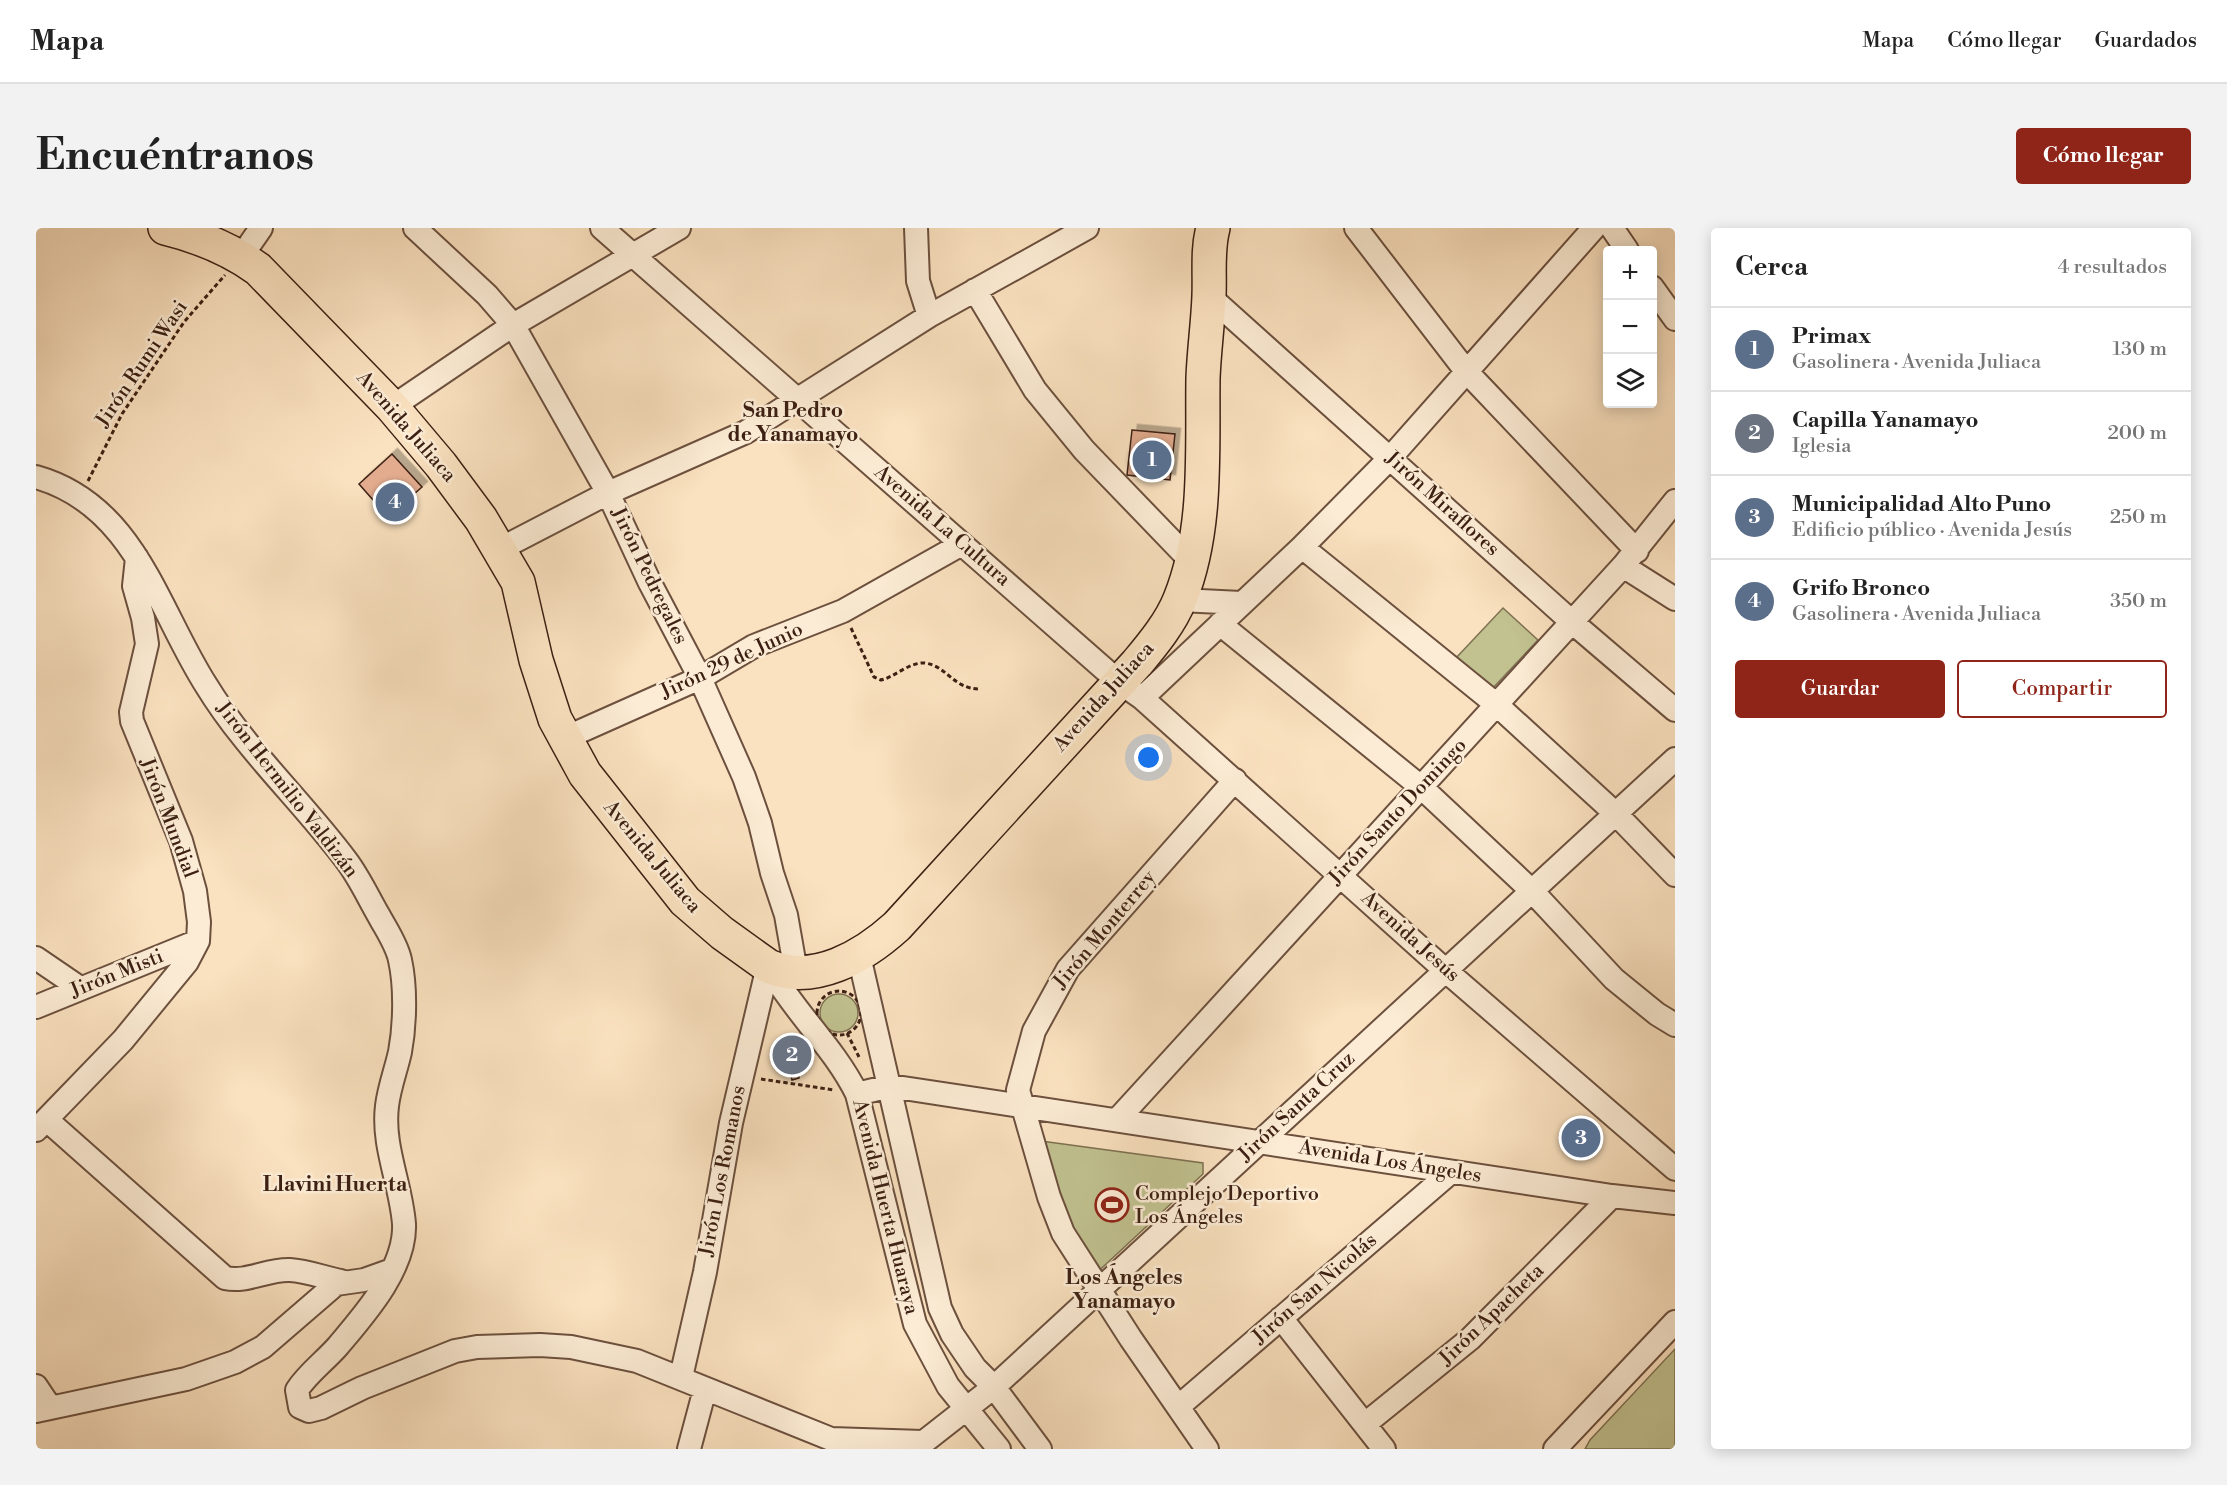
<!DOCTYPE html>
<html lang="es">
<head>
<meta charset="utf-8">
<style>
	body { margin:0; font-family:"Libre Bodoni",serif; background:#f2f2f2; color:#222 }
	.controls { position:absolute; right:18px; top:18px; display:grid; overflow:hidden; border-radius:6px; box-shadow:0 3px 15px #0003 }
	.controls button { width:54px; height:54px; display:grid; place-items:center; padding:0; border:0; border-bottom:2px solid #e0e0e0; background:#fff; color:#222; font:30px sans-serif }
	.you { position:absolute; left:1113px; top:530px; width:21px; height:21px; margin:-15px; border:4px solid #fff; border-radius:50%; background:#1a73e8; box-shadow:0 0 0 9px #1a73e833 }
	.badge { display:grid; place-items:center; width:39px; height:39px; border-radius:50%; background:#8f2418; color:#fff; font-size:20px; font-weight:700 }
	.pin { position:absolute; translate:-50% -50%; border:3px solid #fff; box-shadow:0 2px 6px #0006 }
	.list { margin:0; padding:0; list-style:none }
	h2 { display:flex; justify-content:space-between; align-items:center; height:78px; margin:0; padding:0 24px; font-size:26px }
	h2 small { font-size:20px; font-weight:400; color:#767676 }
	.list li { display:grid; grid-template-columns:39px 1fr auto; gap:18px; align-items:center; box-sizing:border-box; height:84px; padding:0 24px; border-top:2px solid #e0e0e0 }
	.list b { display:block; font-size:22px; white-space:nowrap }
	.list p { margin:0; font-size:20px; white-space:nowrap; color:#767676 }
	.list em { font-size:20px; font-style:normal; color:#767676 }
	.actions { display:flex; gap:12px; padding:18px 24px }
	.actions a { flex:1; padding:14px 0; border:2px solid #8f2418; border-radius:6px; text-align:center; font-size:21px; color:#8f2418 }
	.actions .main { background:#8f2418; color:#fff }
	.icon { flex:none; width:33px; height:33px; fill:none; stroke:currentColor; stroke-width:2; stroke-linecap:round; stroke-linejoin:round }
	.map { position:relative; flex:none; width:1639px; height:1221px; overflow:hidden; border-radius:6px }
	header { display:flex; align-items:center; gap:36px; box-sizing:border-box; height:84px; padding:0 30px; background:#fff; border-bottom:2px solid #e0e0e0 }
	header strong { font-size:28px }
	nav { display:flex; gap:33px; margin-inline-start:auto; font-size:21px }
	.intro { display:flex; align-items:center; justify-content:space-between; box-sizing:border-box; height:144px; padding:0 36px }
	h1 { margin:0; font-size:42px }
	.button { padding:15px 27px; border-radius:6px; background:#8f2418; color:#fff; font-size:21px; font-weight:700 }
	main { display:flex; gap:36px; padding:0 36px }
	aside { flex:1; background:#fff; border-radius:6px; box-shadow:0 3px 15px #0003 }
	.map>svg:first-child { display:block }
</style>
</head>
<body>
<header>
<strong>Mapa</strong>
<nav><a>Mapa</a><a>Cómo llegar</a><a>Guardados</a></nav>
</header>
<div class="intro"><h1>Encuéntranos</h1><a class="button">Cómo llegar</a></div>
<main>
<div class="map">
<svg width="1639" height="1221" viewBox="0 0 1639 1221">
	<defs>
		<filter id="shadow"><feDropShadow dx="5.5" dy="-5.5" stdDeviation="0" flood-color="#0004"/></filter>
	</defs>
	<rect width="100%" height="100%" fill="#fae1bf"/>
	<filter id="stains"><feTurbulence type="fractalNoise" baseFrequency=".00333" numOctaves="4"/><feColorMatrix values="0 0 0 0 .2 0 0 0 0 .09 0 0 0 0 .02 0 0 0 .5 -.17"/></filter>
	<radialGradient id="worn" r=".72"><stop offset=".6" stop-color="#630" stop-opacity="0"/><stop offset="1" stop-color="#630" stop-opacity=".3"/></radialGradient>
	<path fill="#c1c290" stroke="#7e7152" stroke-width="1.5" d="M1467,380L1502,412L1455,462L1420,430Z
		M784 785a19 19 0 1 1 38 0a19 19 0 1 1-38 0Z
		M1005,913L1167,935V946L1054,1051Z
		M1639,1121V1221H1549L1554,1212Z"/>
	<path fill="#e3ac8f" stroke="#3c2013" stroke-width="1.5" filter="url(#shadow)" d="M1096,202L1139,206L1134,252L1091,247Z
		M356,226L386,259L352,289L323,256Z
		M760,812L763,850L756,852L748,815Z"/>
	<g fill="none" stroke-linecap="round" stroke-linejoin="round">
		<defs>
			<path id="minor" d="M379,0L451,67L477,97L572,265L614,355L664,450L708,549L724,595L736,645L750,687L760,744
				M566,0L1083,454L1106,470L1409,742L1639,941
				M880,0L882,53L893,88
				M1320,0L1430,143L1601,323
				M1576,0L1591,22
				M205,29L225,0
				M1616,59L1639,91
				M939,62L999,162L1048,222L1155,333
				M1173,68L1536,394L1639,482
				M356,179L477,97L643,0
				M0,249C99,277 121,380 170,457C209,521 265,572 310,632C323,649 332,669 343,688C350,701 361,717 364,732C370,759 369,797 364,824C360,842 353,860 351,878C346,918 365,956 368,996C370,1040 329,1086 302,1118C289,1133 272,1145 261,1162L264,1179L273,1183L285,1180L326,1160L419,1123L441,1119L504,1117L535,1119L601,1133L795,1211L887,1214
				M1266,319L1461,477L1580,586L1639,647
				M464,321L572,265L710,204L893,88L1051,0
				M1587,338L1639,371
				M1144,372L1205,375
				M1184,396L1385,559L1497,664L1578,751L1621,786L1639,797
				M1106,470L1266,319L1355,229L1558,0
				M527,511L664,450L718,418L807,383L926,316
				M823,728L904,1080L916,1106L939,1140L958,1159L1004,1221
				M0,730L44,760
				M732,738C757,783 798,819 821,866L879,1096L912,1158L963,1221
				M0,779L162,713
				M821,866L854,858L1576,968L1639,975
				M11,892L189,1050C211,1055 231,1041 254,1042C271,1043 289,1050 305,1053
				M1081,892L1587,338L1639,273
				M0,902L87,812L151,734L162,713L163,694L159,663L145,613L96,493L95,484L111,416L107,390L98,358L101,330
				M1245,1090L1348,1221
				M645,1149L669,1044L695,895L732,738
				M0,1158L14,1179
				M1142,1179L1415,944
				M0,1183L150,1151L199,1134L227,1119L300,1056L328,1052L356,1042
				M1329,1196L1434,1111L1576,968
				M653,1221L669,1161
				M879,1221L958,1159L1639,531
				M1171,1221L1095,1111L1027,1005L1013,969L982,862L998,803L1032,741L1199,552
				M1519,1221L1639,1094"/>
			<path id="highway" d="M129,0C162,8 194,21 222,41L356,179L405,237L445,291L482,354L500,432L519,491L549,546L649,673L686,705L732,738C778,758 828,728 861,698L1101,435C1117,416 1135,394 1144,371C1172,302 1166,222 1167,150C1168,123 1172,95 1173,68C1174,45 1171,22 1177,0"/>
		</defs>
		<use href="#minor" stroke="#6c503e" stroke-width="26"/>
		<use href="#highway" stroke="#3c2013" stroke-width="36"/>
		<path stroke="#3c2013" stroke-width="3" stroke-dasharray="4.5 3" stroke-linecap="butt" d="M52,253L86,186L148,94L189,47
			M815,400L838,449L845,452C859,449 873,434 889,435C911,438 917,461 944,461
			M781 785a22 22 0 1 1 44 0a22 22 0 1 1-44 0Z
			M811,805L823,829
			M725,851L798,862"/>
		<use href="#minor" stroke="#fcecd5" stroke-width="22"/>
		<use href="#highway" stroke="#fae1bf" stroke-width="33"/>
	</g>
	<defs>
		<symbol id="stadium-ring" viewBox="-11 -11 22 22"><circle r="9.5" fill="#fcecd5" stroke="#8f2418" stroke-width="1.5"/><path d="M0-5a6.5 5 0 1 0 0 10a6.5 5 0 1 0 0-10ZM-3.5-1.8h7v3.6h-7Z" fill="#8f2418"/></symbol>
	</defs>
	<g fill-rule="evenodd">
		<use href="#stadium-ring" x="1057" y="958" width="38" height="38"/>
	</g>
	<g text-anchor="middle" dominant-baseline="central" stroke-width="5" stroke-linejoin="round" paint-order="stroke">
		<g font-size="20" fill="#3c2013" stroke="#fcecd5">
			<text transform="translate(106 136) rotate(-56)">Jirón Rumi Wasi</text>
			<text transform="translate(370 199) rotate(49)">Avenida Juliaca</text>
			<text transform="translate(1406 276) rotate(42)">Jirón Miraflores</text>
			<text transform="translate(906 298) rotate(41)">Avenida La Cultura</text>
			<text transform="translate(613 348) rotate(64)">Jirón Pedregales</text>
			<text transform="translate(696 433) rotate(-25)">Jirón 29 de Junio</text>
			<text transform="translate(1068 469) rotate(-48)">Avenida Juliaca</text>
			<text transform="translate(251 562) rotate(52)">Jirón Hermilio Valdizán</text>
			<text transform="translate(1362 584) rotate(-47)">Jirón Santo Domingo</text>
			<text transform="translate(132 590) rotate(69)">Jirón Mundial</text>
			<text transform="translate(616 629) rotate(50)">Avenida Juliaca</text>
			<text transform="translate(1069 702) rotate(-50)">Jirón Monterrey</text>
			<text transform="translate(1374 709) rotate(42)">Avenida Jesús</text>
			<text transform="translate(81 746) rotate(-22)">Jirón Misti</text>
			<text transform="translate(1261 879) rotate(-43)">Jirón Santa Cruz</text>
			<text transform="translate(1354 934) rotate(9)">Avenida Los Ángeles</text>
			<text transform="translate(687 943) rotate(-79)">Jirón Los Romanos</text>
			<text transform="translate(849 979) rotate(76)">Avenida Huerta Huaraya</text>
			<text transform="translate(1279 1061) rotate(-41)">Jirón San Nicolás</text>
			<text transform="translate(1456 1087) rotate(-44)">Jirón Apacheta</text>
		</g>
		<g font-size="20" fill="#3c2013" stroke="#fcecd5" text-anchor="start">
			<text x="1099" y="966">Complejo Deportivo<tspan x="1099" dy="23">Los Ángeles</tspan></text>
		</g>
		<g font-size="21" font-weight="bold" fill="#3c2013" stroke="#fcecd5">
			<text x="757" y="183">San Pedro<tspan x="757" dy="24">de Yanamayo</tspan></text>
			<text x="299" y="957">Llavini Huerta</text>
			<text x="1088" y="1050">Los Ángeles<tspan x="1088" dy="24">Yanamayo</tspan></text>
		</g>
	</g>
	<rect width="100%" height="100%" filter="url(#stains)"/>
	<rect width="100%" height="100%" fill="url(#worn)"/>
</svg>
<div class="controls">
<button>+</button>
<button>−</button>
<button><svg class="icon" aria-label="layers" viewBox="0 0 24 24"><path d="M12 4l9 5-9 5-9-5zM3 14l9 5 9-5"/></svg></button>
</div>
<div class="you"></div>
<div class="pin badge" style="left:1116px;top:232px;background:#5c6f8a">1</div>
<div class="pin badge" style="left:756px;top:827px;background:#6b7280">2</div>
<div class="pin badge" style="left:1545px;top:910px;background:#5c6f8a">3</div>
<div class="pin badge" style="left:359px;top:274px;background:#5c6f8a">4</div>
</div>
<aside>
<h2>Cerca<small>4 resultados</small></h2>
<ul class="list">
<li><span class="badge" style="background:#5c6f8a">1</span><div><b>Primax</b><p>Gasolinera · Avenida Juliaca</p></div><em>130 m</em></li>
<li><span class="badge" style="background:#6b7280">2</span><div><b>Capilla Yanamayo</b><p>Iglesia</p></div><em>200 m</em></li>
<li><span class="badge" style="background:#5c6f8a">3</span><div><b>Municipalidad Alto Puno</b><p>Edificio público · Avenida Jesús</p></div><em>250 m</em></li>
<li><span class="badge" style="background:#5c6f8a">4</span><div><b>Grifo Bronco</b><p>Gasolinera · Avenida Juliaca</p></div><em>350 m</em></li>
</ul>
<div class="actions"><a class="main">Guardar</a><a>Compartir</a></div>
</aside>
</main>
</body>
</html>
